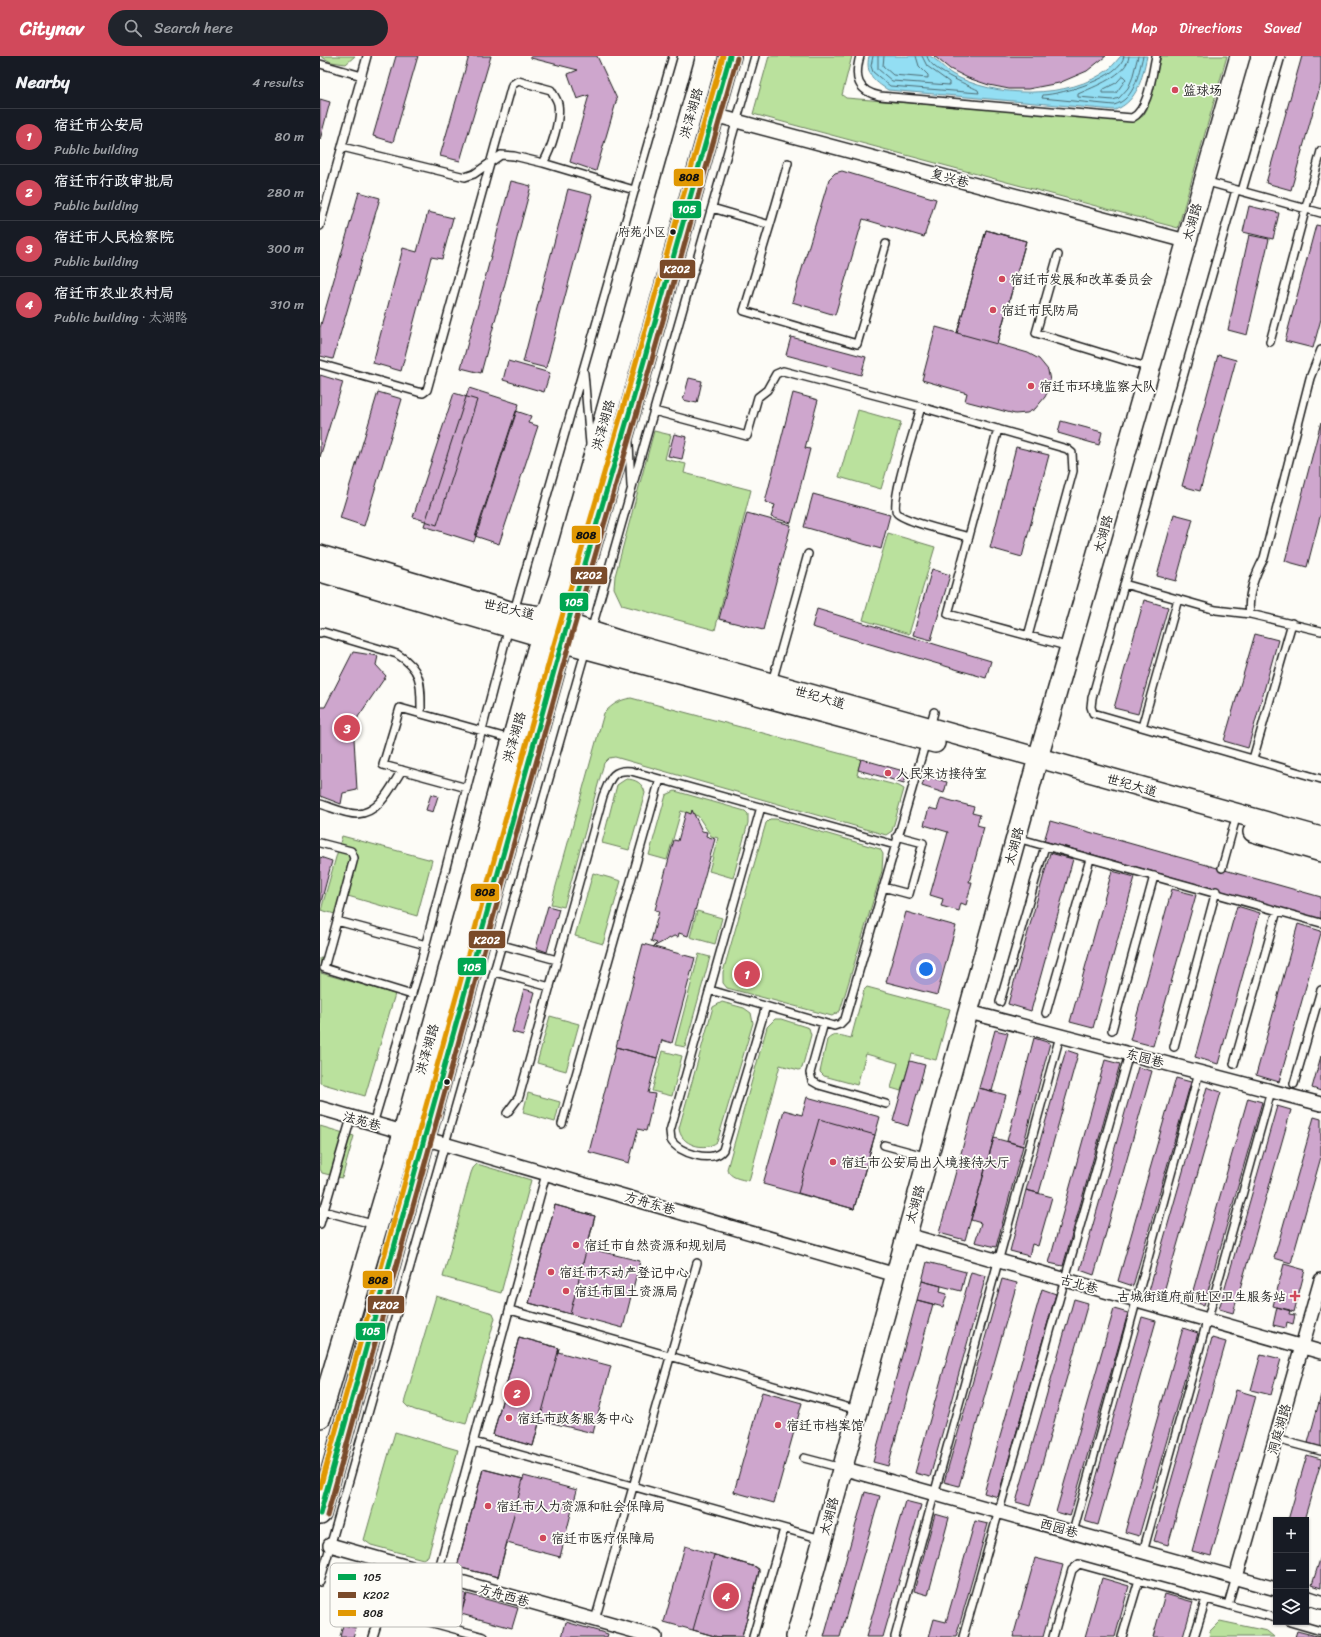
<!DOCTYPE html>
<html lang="en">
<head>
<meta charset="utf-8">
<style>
	body { margin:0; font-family:Sriracha,"LXGW WenKai TC",sans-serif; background:#20242c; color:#f1f3f6 }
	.controls { position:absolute; right:12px; bottom:12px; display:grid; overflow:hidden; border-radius:0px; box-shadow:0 1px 3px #0004 }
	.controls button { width:36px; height:36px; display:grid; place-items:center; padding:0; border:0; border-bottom:1px solid #363941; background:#171b24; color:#f1f3f6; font:20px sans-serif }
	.you { position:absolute; left:606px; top:913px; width:14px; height:14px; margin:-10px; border:3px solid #fff; border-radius:50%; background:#1a73e8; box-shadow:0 0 0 6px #1a73e833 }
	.badge { display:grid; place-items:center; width:26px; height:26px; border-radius:50%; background:#d1495b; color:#fff; font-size:13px; font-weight:700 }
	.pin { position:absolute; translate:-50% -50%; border:2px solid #fff; box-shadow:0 1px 4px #0006 }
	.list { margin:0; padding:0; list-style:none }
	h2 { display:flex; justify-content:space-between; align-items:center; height:52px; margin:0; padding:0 16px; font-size:17px }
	h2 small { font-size:13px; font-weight:400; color:#9ea1a6 }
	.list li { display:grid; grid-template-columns:26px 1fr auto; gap:12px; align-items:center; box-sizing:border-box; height:56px; padding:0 16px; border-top:1px solid #363941 }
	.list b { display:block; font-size:15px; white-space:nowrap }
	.list p { margin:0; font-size:13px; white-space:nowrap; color:#9ea1a6 }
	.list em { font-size:13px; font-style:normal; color:#9ea1a6 }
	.icon { flex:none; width:22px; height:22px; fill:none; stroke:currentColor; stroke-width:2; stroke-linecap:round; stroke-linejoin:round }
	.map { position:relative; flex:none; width:1001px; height:1581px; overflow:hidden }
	header { display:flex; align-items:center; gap:24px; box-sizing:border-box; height:56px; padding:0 20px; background:#d1495b; color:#fff }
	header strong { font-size:19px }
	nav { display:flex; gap:22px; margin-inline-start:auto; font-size:14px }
	.search { width:280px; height:36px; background:#20242c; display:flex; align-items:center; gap:10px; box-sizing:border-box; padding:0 14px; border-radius:22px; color:#9ea1a6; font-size:15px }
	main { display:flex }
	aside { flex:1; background:#171b24 }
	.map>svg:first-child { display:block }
</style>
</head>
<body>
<header>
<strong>Citynav</strong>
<div class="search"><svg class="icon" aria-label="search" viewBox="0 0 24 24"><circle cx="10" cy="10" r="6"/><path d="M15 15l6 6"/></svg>Search here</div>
<nav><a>Map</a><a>Directions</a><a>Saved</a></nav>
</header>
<main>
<aside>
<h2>Nearby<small>4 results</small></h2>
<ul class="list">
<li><span class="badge">1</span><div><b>宿迁市公安局</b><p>Public building</p></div><em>80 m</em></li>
<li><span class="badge">2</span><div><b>宿迁市行政审批局</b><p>Public building</p></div><em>280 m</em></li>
<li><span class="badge">3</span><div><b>宿迁市人民检察院</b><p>Public building</p></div><em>300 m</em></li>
<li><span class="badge">4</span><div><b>宿迁市农业农村局</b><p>Public building · 太湖路</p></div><em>310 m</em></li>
</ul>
</aside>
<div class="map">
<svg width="1001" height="1581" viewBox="0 0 1001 1581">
	<rect width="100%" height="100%" fill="#fdfcf7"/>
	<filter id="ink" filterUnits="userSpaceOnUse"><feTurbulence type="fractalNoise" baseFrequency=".025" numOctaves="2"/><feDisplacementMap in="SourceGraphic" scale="8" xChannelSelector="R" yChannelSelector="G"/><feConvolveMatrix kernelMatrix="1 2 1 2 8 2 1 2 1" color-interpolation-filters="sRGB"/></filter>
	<g filter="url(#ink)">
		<path fill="#bae19d" stroke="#6b7e5c" d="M0,0H35L26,8L11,6Z
			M449,0H532L522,39L526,42L813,65L823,60L827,53L841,0H907L858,172L433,58Z
			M538,354L581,366L561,433L519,421Z
			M334,375L351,379L345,403L366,408L364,417L431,434L395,574L302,549L294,532L295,520Z
			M568,477L615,491L589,578L543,564Z
			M311,642L541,703L537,719L579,730L584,733L572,775L566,779L295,701L289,702L284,707L244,851L231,848L284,657C293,648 299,644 311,642Z
			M306,723C315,723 323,727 325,737L309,794L282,787L297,729Z
			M355,735L425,755L428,758V767L413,822L389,815L398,782L391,780L378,760L361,755L347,804L329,799L346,739Z
			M450,763H456L560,793L563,798L562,815L520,955L512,960L407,932L403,927V916L446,767Z
			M22,780L112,804L97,860L21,838L15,858L1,854Z
			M273,817L301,825L283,888L255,880Z
			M377,855L402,862L395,888L370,881Z
			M379,898L390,901L365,991L355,989Z
			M0,902L4,903L1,917L75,938L45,1040L0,1027Z
			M547,931L630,953L616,1004L592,998L581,1035L571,1032L578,1007L546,998L537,1029L504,1020L500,1016L507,984C514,976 522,980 531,982L544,934Z
			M402,946L424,952L431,957L433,967L397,1086C385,1096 360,1089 359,1072L393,951Z
			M230,960L259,968L246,1015L217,1007Z
			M455,963H461L489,972L491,979L482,1012L479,1014L460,1009L429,1125C420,1123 410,1122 407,1113L447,971Z
			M343,995L362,1000L352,1040L332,1035Z
			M208,1037L240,1046L235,1066L203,1057Z
			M0,1070L34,1080L22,1122L2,1117L0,1113Z
			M157,1108L211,1124L181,1237L123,1221L151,1117L153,1112Z
			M116,1240L173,1257L175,1262L146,1368L95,1354L88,1351L84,1347Z
			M75,1376L138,1394L108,1500L103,1503L51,1489L44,1484Z
			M900,1565L947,1575L954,1581H889L890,1575Z"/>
		<path fill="#93def3" stroke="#63909d" d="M549,0C559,0 605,0 610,0C618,4 624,13 632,18C673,42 750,44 789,13C793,10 797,4 801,0H827C822,22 818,45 795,54L568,34C554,25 545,18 549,0Z"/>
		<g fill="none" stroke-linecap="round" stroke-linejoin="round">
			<path stroke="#4c6a72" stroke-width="1" d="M553,0L551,10L553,16L570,30L659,37L658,34C646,28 609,14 607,0
				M558,0V13L572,25L629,29V26L607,10L602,0
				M564,0L563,10L573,19L608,22V19L599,10L596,0
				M804,0C801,22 742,38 723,39L722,42L794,49C815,43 818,19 823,0
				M809,0C808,19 773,31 758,38V41L793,44L799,42L808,32L812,23L818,0
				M803,20L806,23L796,37H782V34L796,27Z"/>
		</g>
		<path fill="#cea6cd" stroke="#1c1c1c" d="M76,0H98L73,86L53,80Z
			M149,0H171L140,105L120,100Z
			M211,0H277L297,43L276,115L250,106L269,39L257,43L248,18L258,14L211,2Z
			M614,0H786L767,15L739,27L708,33H689L669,29L648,22L630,13Z
			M982,0H1001V27L971,134L946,127Z
			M0,43L10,46L0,84Z
			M522,115L616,143L604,181L543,163L515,259L472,246L509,123L515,117Z
			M191,125L211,130L161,317L141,312Z
			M248,133L272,139L226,312L203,306Z
			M39,136L60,142L13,303L0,300V272Z
			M929,150L959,157L953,183L923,176Z
			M108,156L133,162L122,203L111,201L81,315L53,307L83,192L97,196Z
			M996,169L1001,170V263L993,292L965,285Z
			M666,174L706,185L677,288L708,297L719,303L728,314L730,325L729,333L725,341L715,353L707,357L695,358L645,345L647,337L602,324L616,271L637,277Z
			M666,174L706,185L677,288L637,277Z
			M929,179L949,183L927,279L908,274Z
			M471,281L546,301L541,319L466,299Z
			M898,299L916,304L880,435L862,430Z
			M188,305L230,317L224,336L183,324Z
			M0,319L23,326L0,401Z
			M369,322L382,325L377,347L363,344Z
			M149,332L199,348L154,486L104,470Z
			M58,336L82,343L44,470L20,462Z
			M134,337L157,344L117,469L93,461Z
			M473,337L498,344L485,392L490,393L471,467L451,461L455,449L445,446Z
			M196,355L211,360L208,367L218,370L179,488L155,480Z
			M741,365L782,376L779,389L738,377Z
			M1001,366V457L987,511L965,505Z
			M354,378L367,381L362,403L348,400Z
			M696,391L729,399L702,501L670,492Z
			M493,438L570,459L561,493L484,471Z
			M427,457L471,469L443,574L399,563Z
			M854,458L873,463L856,525L837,520Z
			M612,513L630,519L611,584L593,579Z
			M824,544L848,551L818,658L794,652Z
			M497,553L671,605L666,622L492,571Z
			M935,578L958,584L928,692L904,685Z
			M33,596L58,600L56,609L66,620L38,661L34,683L37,734L23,737L21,748L0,740V651H5Z
			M541,703L587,716L584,727L538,714Z
			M605,720L627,726L624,737L602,730Z
			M111,738L118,740L113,756L106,754Z
			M621,742L654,751L652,757L660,759L657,769L664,771L649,826H652L646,849L641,847L639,855L621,850L623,843L610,839L628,776L604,769L609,752L617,754Z
			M372,754L382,775L387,776L386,780L395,783L368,880L359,877L358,881L354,880L333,891L337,887L331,885L339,855L335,854L354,784L358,785L366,756L371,758Z
			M730,765L1001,841V863L724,785Z
			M730,797L753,803L711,955L688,948Z
			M0,801L12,805L0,850Z
			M792,815L815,821L773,972L750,966Z
			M852,833L876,839L833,990L810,984Z
			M228,850L239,853L227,896L216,892Z
			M917,850L940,857L898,1008L875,1001Z
			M586,856L636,870L617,939L566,926Z
			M978,868L1001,875V877L959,1026L936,1019Z
			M323,888L375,902L352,987L342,984L337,1002L296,991Z
			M204,933L215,936L203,979L192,976Z
			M675,974L688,977L672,1035L659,1032Z
			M714,982L730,987L703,1090L687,1085Z
			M296,991L337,1002L328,1037L335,1038L326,1075L318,1073L309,1107L269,1096Z
			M746,994L758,998L719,1137L706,1134Z
			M1001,1000V1035L992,1032Z
			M785,1004L800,1008L743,1210L729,1207Z
			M590,1005L605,1009L588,1070L573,1065Z
			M818,1011L832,1015L774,1219L760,1214Z
			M856,1022L871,1026L813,1230L798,1225Z
			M887,1031L901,1036L843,1239L829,1235Z
			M659,1032L686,1039L645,1184L619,1177Z
			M487,1041L560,1061L534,1153L443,1128L464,1054L482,1059Z
			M928,1042L942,1046L884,1249L870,1245Z
			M957,1050L971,1054L913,1257L899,1253Z
			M994,1061L1001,1063V1101L971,1207L954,1202Z
			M499,1063L555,1079L534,1153L478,1137Z
			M674,1082L703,1090L676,1191L655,1186L661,1167L651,1164Z
			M706,1134L732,1141L718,1190L712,1188L709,1200L690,1195Z
			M235,1149L275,1160L267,1192L320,1205L303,1272L209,1247Z
			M235,1149L275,1160L250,1258L209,1247Z
			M607,1206L646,1216L641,1235L602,1225Z
			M964,1208L985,1214L974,1256L953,1250Z
			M651,1216L666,1220L610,1421L595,1417Z
			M682,1223L697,1227L639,1430L624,1426Z
			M602,1225L621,1230L620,1236L627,1238L623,1251L597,1244Z
			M722,1233L736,1238L678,1441L664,1437Z
			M754,1243L768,1247L710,1450L696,1446Z
			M597,1244L613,1248L568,1410L553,1406Z
			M957,1251L970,1254L969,1258L975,1259L973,1268L967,1266L966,1272L953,1269Z
			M794,1253L808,1257L750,1460L736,1456Z
			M822,1261L836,1265L778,1469L764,1465Z
			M863,1272L878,1277L819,1480L805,1476Z
			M199,1281L239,1292L238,1296L291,1310L273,1377L220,1364L213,1390L173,1379Z
			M199,1281L239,1292L213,1390L173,1379Z
			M892,1282L906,1286L848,1489L834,1485Z
			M941,1298L961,1303L951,1339L931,1334Z
			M916,1334L936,1340L891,1500L872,1495Z
			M442,1336L482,1347L454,1447L414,1436Z
			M1001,1339V1391L988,1387Z
			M987,1399L1001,1403V1406L984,1464H968Z
			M163,1413L203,1423L204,1420L257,1434L240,1501L187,1487L178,1521L137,1511Z
			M163,1413L203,1423L178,1521L137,1511Z
			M545,1436L560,1440L520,1581H504Z
			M585,1445L601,1449L563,1581H546Z
			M615,1458L629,1462L608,1539L594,1535Z
			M655,1465L668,1468L636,1581H609L614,1563L626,1566Z
			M365,1490L436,1511L439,1513V1517L422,1581H398L344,1566Z
			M394,1499L436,1511L439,1515L422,1581H398L373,1574Z
			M1001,1500V1532L992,1529Z
			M715,1502L743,1509L723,1581H693Z
			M782,1522L809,1530L795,1581H765Z
			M96,1524L146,1538L141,1558L90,1544Z
			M147,1538L198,1552L192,1572L141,1558Z
			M845,1538L873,1546L863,1581H833Z
			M246,1566L288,1578L287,1581H242Z
			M23,1569L36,1572L33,1581H20Z
			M977,1575L1000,1581H975Z"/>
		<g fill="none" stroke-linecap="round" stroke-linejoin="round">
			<defs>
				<path id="lane" d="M540,0C534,22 537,35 560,40L812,62C829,54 832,17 836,0
					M0,8L42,20
					M223,107L314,134
					M884,125L1001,157
					M916,134L772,642L771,651L773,657L1001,723
					M922,135L961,0
					M392,152L450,169L424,255L537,288L566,188
					M450,169L468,107
					M0,170L47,0
					M738,199L716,277L830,312
					M950,286L1001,95
					M0,308L98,336L103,337L107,334L192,29L198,25L231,34C233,38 237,43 238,48C241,64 231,94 223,107L194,100L181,99L154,118L145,121L22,91
					M264,317L270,388
					M601,351L747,393L752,397L753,415L708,580
					M334,355L427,380L438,341L447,334L456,318L463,315L601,351C597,367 569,447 577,457C585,466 635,477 649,481
					M678,373L628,558L750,591
					M309,387L311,430
					M804,528L896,554L930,558L1001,575
					M194,555L353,0
					M930,558C927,538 935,519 944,502L990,322L1001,294
					M271,575L435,0
					M0,577L3,576L77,598C103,614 101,629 101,658
					M452,626L488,498
					M610,671L614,656
					M822,671L858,543
					M933,703L972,567
					M147,732L63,709L80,652L191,683
					M0,748C11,751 25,758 37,758C60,757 71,731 82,714
					M441,751L350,1075L351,1084C358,1097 393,1108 403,1094L446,950
					M697,782L1001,867
					M0,787L31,795L34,802L17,865
					M902,812L917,758
					M563,831L589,838L603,787L577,780
					M182,889L237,904
					M175,916L230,931
					M390,934L514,970L520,968L525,963L606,685
					M92,939L4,912L17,865L106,889
					M680,946L725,790
					M726,957L770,803
					M504,967L490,1017L492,1025L499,1029L566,1048
					M792,974L834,820
					M854,991L896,835
					M914,1008L957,855
					M974,1028L1001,934
					M187,1057L199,1041L283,740C290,724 291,713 311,715L575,789
					M53,1068L99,914L189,571
					M242,1068L340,723
					M564,1089L608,1101
					M0,1154L56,1169
					M0,1168L31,1062
					M190,1254L537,1354
					M956,1383L1001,1395
					M154,1386L502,1483
					M484,1402L522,1412
					M753,1476L879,1016
					M823,1496L951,1035
					M117,1520L226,1118
					M0,1526L266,593
					M908,1549L956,1562
					M275,1564L377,1207
					M970,1566L1001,1575
					M53,1581L62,1553L164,1581
					M433,1581L464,1473
					M575,1581L740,980
					M643,1581L809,998
					M733,1581L752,1514L759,1508L908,1549L916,1521
					M802,1581L819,1524
					M874,1581L886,1543"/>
				<path id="street" d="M394,59L866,185
					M649,956L1001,1048
					M0,1052L576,1219
					M587,1179L1001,1296
					M522,1412L956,1533
					M10,1489L335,1581
					M916,1521L1001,1224
					M986,1541L1001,1546"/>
				<path id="secondary" d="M0,499L193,556L227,561L301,585L1001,781
					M0,516L222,581L615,687
					M933,776L1001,796
					M476,1581L718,702L920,0"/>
				<path id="primary" d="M0,1361L84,1077L227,561L240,522L387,0
					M0,1458L239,597L313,344L410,0"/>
			</defs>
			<use href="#lane" stroke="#1c1c1c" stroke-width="10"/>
			<use href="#street" stroke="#1c1c1c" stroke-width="16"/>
			<use href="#secondary" stroke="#1c1c1c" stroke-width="22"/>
			<use href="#primary" stroke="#1c1c1c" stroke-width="24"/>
			<use href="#lane" stroke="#fdfcf7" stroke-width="7"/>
			<use href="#street" stroke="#fdfcf7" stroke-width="13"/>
			<use href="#secondary" stroke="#fdfcf7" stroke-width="19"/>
			<use href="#primary" stroke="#fdfcf7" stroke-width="21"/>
			<defs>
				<path id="bus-1" d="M0,1458L239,597L313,344L410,0"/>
				<path id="bus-2" d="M7,1460L246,599L320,346L417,2"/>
				<path id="bus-3" d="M0,1432L232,595L306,342L403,0"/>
			</defs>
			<use href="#bus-1" stroke="#fdfcf7" stroke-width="8"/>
			<use href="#bus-2" stroke="#fdfcf7" stroke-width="8"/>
			<use href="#bus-3" stroke="#fdfcf7" stroke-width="8"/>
			<use href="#bus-1" stroke="#00a651" stroke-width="5"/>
			<use href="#bus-2" stroke="#7a4b2a" stroke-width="5"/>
			<use href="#bus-3" stroke="#e19803" stroke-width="5"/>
		</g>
	</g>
	<g fill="#d1495b" stroke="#fdfcf7" stroke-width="1.5">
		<circle cx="855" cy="34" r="4"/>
		<circle cx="682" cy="223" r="4"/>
		<circle cx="673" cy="254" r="4"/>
		<circle cx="711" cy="330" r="4"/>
		<circle cx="568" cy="717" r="4"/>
		<circle cx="513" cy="1106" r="4"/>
		<circle cx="256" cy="1189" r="4"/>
		<circle cx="231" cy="1216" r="4"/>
		<circle cx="246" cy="1235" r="4"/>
		<path d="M973 1234h4v4h4v4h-4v4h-4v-4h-4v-4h4z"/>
		<circle cx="189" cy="1362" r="4"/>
		<circle cx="458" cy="1369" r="4"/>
		<circle cx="168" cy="1450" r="4"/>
		<circle cx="223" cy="1482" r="4"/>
	</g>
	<g fill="#1c1c1c" stroke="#fdfcf7" stroke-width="1.5">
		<circle cx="353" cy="176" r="3.5"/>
		<circle cx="127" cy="1026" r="3.5"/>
	</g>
	<g text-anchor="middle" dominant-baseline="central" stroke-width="3.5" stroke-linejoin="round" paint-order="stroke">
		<g font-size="12" fill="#1c1c1c" stroke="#fdfcf7" text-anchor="end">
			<text x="346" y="176">府苑小区</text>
		</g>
		<g font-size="13" fill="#1c1c1c" stroke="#fdfcf7" text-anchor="start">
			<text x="863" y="34">篮球场</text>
			<text x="690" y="223">宿迁市发展和改革委员会</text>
			<text x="681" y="254">宿迁市民防局</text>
			<text x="719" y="330">宿迁市环境监察大队</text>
			<text x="576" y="717">人民来访接待室</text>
			<text x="521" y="1106">宿迁市公安局出入境接待大厅</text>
			<text x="264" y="1189">宿迁市自然资源和规划局</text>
			<text x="239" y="1216">宿迁市不动产登记中心</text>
			<text x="254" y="1235">宿迁市国土资源局</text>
			<text x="966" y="1240" text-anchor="end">古城街道府前社区卫生服务站</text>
			<text x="197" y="1362">宿迁市政务服务中心</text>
			<text x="466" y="1369">宿迁市档案馆</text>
			<text x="176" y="1450">宿迁市人力资源和社会保障局</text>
			<text x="231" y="1482">宿迁市医疗保障局</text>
		</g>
		<g font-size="13" fill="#1c1c1c" stroke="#fdfcf7">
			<text transform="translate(371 57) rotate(-74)">洪泽湖路</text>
			<text transform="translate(630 122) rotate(15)">复兴巷</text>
			<text transform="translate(872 166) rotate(-74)">太湖路</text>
			<text transform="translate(283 369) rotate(-74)">洪泽湖路</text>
			<text transform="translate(783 478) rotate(-74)">太湖路</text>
			<text transform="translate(189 553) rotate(13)">世纪大道</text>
			<text transform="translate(500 641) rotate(16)">世纪大道</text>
			<text transform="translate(194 681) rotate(-74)">洪泽湖路</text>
			<text transform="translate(812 729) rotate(16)">世纪大道</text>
			<text transform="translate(694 790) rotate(-75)">太湖路</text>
			<text transform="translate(107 993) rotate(-74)">洪泽湖路</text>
			<text transform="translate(825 1002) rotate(15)">东园巷</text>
			<text transform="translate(42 1065) rotate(16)">法苑巷</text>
			<text transform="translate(330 1147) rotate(16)">方舟东巷</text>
			<text transform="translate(595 1148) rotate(-74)">太湖路</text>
			<text transform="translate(759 1228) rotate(16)">古北巷</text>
			<text transform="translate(959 1373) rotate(-74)">洞庭湖路</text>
			<text transform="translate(509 1460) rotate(-75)">太湖路</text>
			<text transform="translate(739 1472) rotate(16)">西园巷</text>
			<text transform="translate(184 1539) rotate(16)">方舟西巷</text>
		</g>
	</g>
	<rect x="10" y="1507" width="132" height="64" rx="6" fill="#fdfcf7" stroke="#bab9b5" stroke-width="1"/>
	<rect x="18" y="1518" width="18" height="6" fill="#00a651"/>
	<rect x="18" y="1536" width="18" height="6" fill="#7a4b2a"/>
	<rect x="18" y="1554" width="18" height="6" fill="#e19803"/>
	<g font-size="11" fill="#1c1c1c">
		<text x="43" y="1525">105</text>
		<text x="43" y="1543">K202</text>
		<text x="43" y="1561">808</text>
	</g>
	<g stroke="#fdfcf7" stroke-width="1.5">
		<rect x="353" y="112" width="31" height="19" rx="4" fill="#e19803"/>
		<rect x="352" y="144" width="30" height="19" rx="4" fill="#00a651"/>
		<rect x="339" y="203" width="37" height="20" rx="4" fill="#7a4b2a"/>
		<rect x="251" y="469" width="30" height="19" rx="4" fill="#e19803"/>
		<rect x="250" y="510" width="38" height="19" rx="4" fill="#7a4b2a"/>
		<rect x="239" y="536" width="30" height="20" rx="4" fill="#00a651"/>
		<rect x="150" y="827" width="30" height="19" rx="4" fill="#e19803"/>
		<rect x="148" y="874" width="38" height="19" rx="4" fill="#7a4b2a"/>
		<rect x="137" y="901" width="30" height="19" rx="4" fill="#00a651"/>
		<rect x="42" y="1214" width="31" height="19" rx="4" fill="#e19803"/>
		<rect x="47" y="1239" width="38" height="19" rx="4" fill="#7a4b2a"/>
		<rect x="35" y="1266" width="31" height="19" rx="4" fill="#00a651"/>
	</g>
	<g font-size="11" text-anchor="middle" font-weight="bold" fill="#fff">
		<text x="367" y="157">105</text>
		<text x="357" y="217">K202</text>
		<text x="269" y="523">K202</text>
		<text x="254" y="550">105</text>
		<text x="167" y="888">K202</text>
		<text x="152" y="915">105</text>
		<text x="66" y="1253">K202</text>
		<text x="51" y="1279">105</text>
	</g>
	<g font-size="11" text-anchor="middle" font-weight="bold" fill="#111">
		<text x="369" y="125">808</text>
		<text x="266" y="483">808</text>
		<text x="165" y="840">808</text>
		<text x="58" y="1228">808</text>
	</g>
</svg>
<div class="controls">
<button>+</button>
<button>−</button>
<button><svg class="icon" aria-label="layers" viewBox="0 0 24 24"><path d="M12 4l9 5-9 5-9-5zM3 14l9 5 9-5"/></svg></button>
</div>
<div class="you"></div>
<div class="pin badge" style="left:427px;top:918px">1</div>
<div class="pin badge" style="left:197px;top:1337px">2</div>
<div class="pin badge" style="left:27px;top:672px">3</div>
<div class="pin badge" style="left:406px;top:1540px">4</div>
</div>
</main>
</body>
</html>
